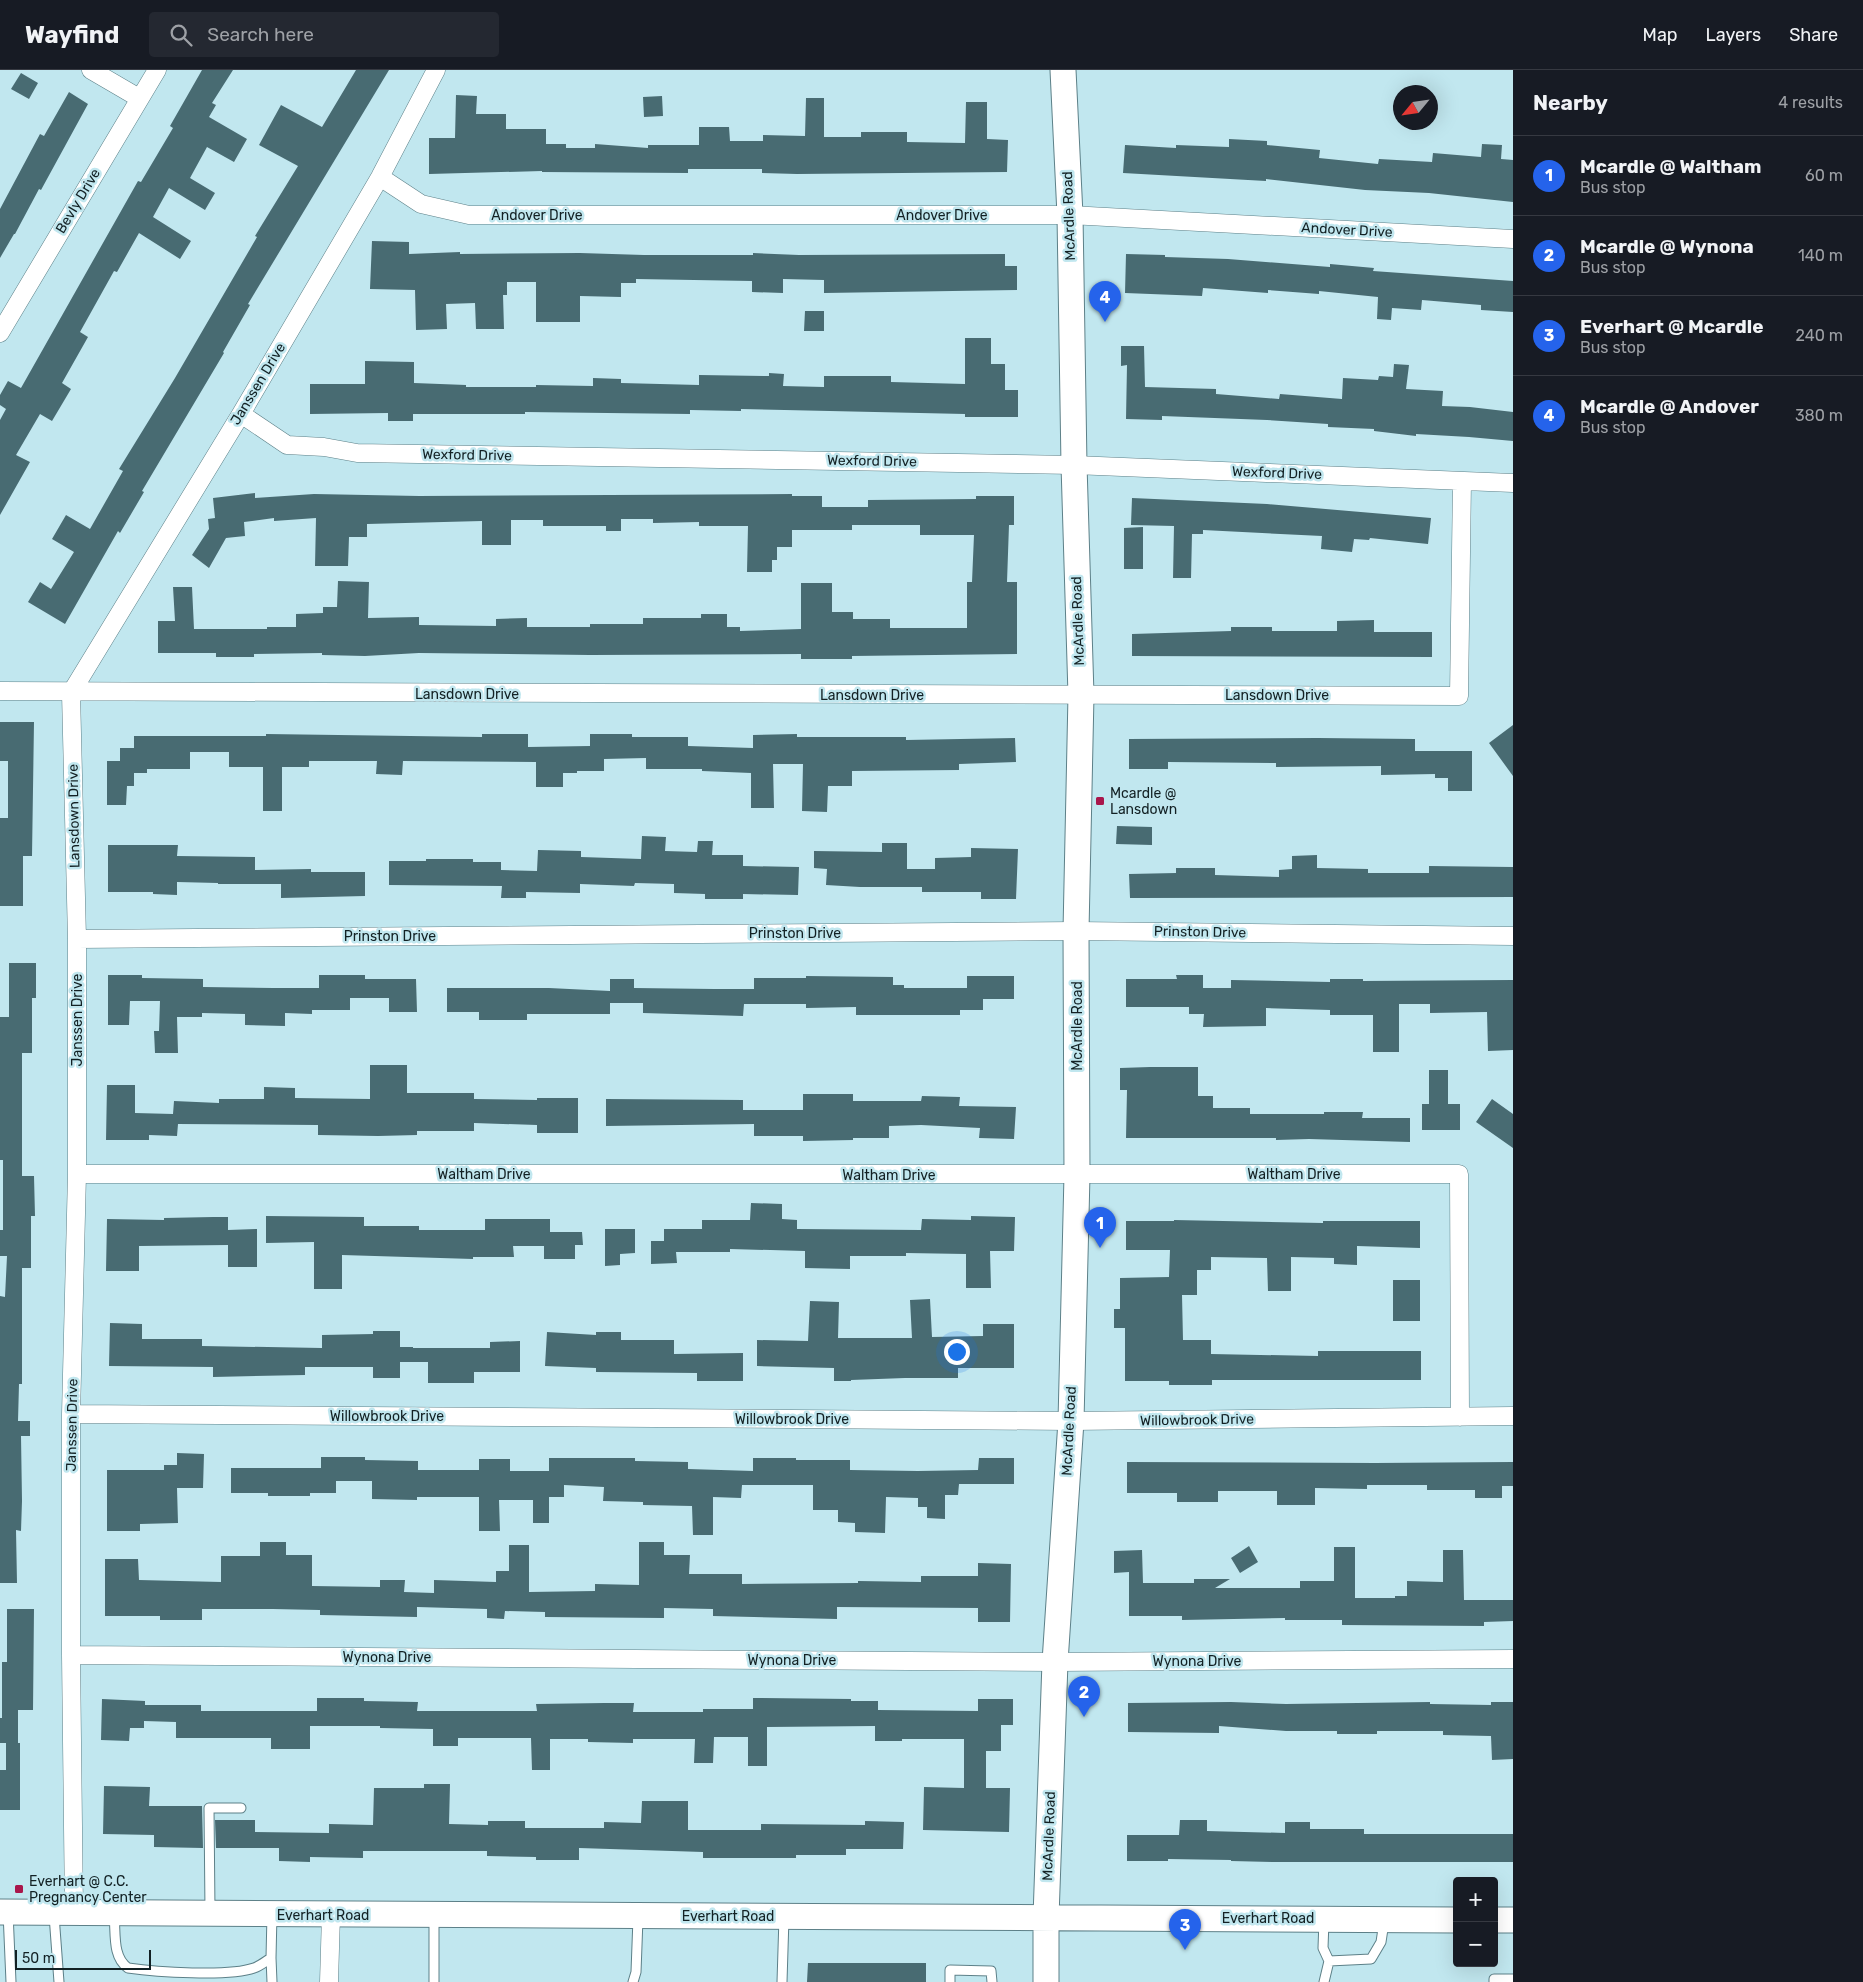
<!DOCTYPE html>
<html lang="en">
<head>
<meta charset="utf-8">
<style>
	body { margin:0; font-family:Rubik,sans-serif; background:#242831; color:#f1f3f6 }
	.controls { position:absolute; right:15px; bottom:15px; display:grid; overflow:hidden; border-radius:5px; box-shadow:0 5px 20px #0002 }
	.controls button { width:45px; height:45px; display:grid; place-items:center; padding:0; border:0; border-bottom:1px solid #363941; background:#171b24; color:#f1f3f6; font:25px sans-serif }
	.compass { position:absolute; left:1393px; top:15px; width:45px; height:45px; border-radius:50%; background:#171b24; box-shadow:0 5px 20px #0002; rotate:241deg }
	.scale { position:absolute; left:15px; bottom:12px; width:136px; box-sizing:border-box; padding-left:5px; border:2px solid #132124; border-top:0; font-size:14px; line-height:18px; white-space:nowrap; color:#132124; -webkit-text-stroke:4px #c1e7ef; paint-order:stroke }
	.you { position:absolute; left:956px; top:1281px; width:18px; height:18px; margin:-12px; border:4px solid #fff; border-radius:50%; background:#1a73e8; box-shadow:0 0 0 8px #1a73e833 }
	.badge { display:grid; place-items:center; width:32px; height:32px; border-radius:50%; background:#2563eb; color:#fff; font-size:16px; font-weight:700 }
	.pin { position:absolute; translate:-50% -41px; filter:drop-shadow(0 1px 2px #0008) }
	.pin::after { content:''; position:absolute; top:26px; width:18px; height:15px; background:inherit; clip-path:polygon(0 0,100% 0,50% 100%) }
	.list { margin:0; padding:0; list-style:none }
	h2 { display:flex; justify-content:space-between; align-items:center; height:65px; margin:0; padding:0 20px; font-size:21px }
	h2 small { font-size:16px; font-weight:400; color:#9ea1a6 }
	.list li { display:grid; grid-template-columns:32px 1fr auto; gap:15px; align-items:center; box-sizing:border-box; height:80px; padding:0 20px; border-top:1px solid #363941 }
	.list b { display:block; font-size:19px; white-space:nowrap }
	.list p { margin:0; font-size:16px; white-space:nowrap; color:#9ea1a6 }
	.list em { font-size:16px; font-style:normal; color:#9ea1a6 }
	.icon { flex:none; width:28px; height:28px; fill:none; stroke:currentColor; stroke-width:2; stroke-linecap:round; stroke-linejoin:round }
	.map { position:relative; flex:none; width:1513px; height:1912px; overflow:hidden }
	header { display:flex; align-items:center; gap:30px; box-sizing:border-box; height:70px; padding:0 25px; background:#171b24; border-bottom:1px solid #363941 }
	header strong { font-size:24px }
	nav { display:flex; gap:28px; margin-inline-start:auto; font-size:18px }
	.search { width:350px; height:45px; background:#242831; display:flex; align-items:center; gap:12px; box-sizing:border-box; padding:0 18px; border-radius:5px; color:#9ea1a6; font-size:19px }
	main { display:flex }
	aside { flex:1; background:#171b24 }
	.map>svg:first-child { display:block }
</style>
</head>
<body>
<header>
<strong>Wayfind</strong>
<div class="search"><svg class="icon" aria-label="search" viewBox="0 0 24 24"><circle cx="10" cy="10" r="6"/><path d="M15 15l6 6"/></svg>Search here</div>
<nav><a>Map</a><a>Layers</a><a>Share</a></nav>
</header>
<main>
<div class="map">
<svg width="1513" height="1912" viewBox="0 0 1513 1912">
	<rect width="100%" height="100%" fill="#c1e7ef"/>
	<path fill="#486b72" d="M202,0H233L212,33L216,35L209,47L247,69L234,92L207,77L190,108L215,123L205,140L169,118L153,147L191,171L180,189L139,163L117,202L114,201L80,262L88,267L62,313L71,319L52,351L40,344L16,385L30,392L0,445V350L6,339L0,335V325L8,311L21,318L138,111L141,112L173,58L170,56Z
		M356,0H389L248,234L250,235L223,282L224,283L142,421L144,422L120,463L118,461L65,554L28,532L40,512L51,519L74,482L52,469L66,445L90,459L123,401L119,399L175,308L257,167L255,166L298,96L259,75L281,35L322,57Z
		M21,3L38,13L29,29L11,19Z
		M69,22L88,34L41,120L39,119L15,164H14L0,188V139L40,64L44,66Z
		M456,25L477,26L476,44H506V59H546V74H566V78H595V74L648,78V75H699V57H729L730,71H763V65L805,66L806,28H824V67H861V62H907V72L965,73L966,32H987V69L1008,70L1007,102L797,104L762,103V99H688V103L542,102V101L429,104V68H455Z
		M662,26L663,46L644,47L643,27Z
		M1229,69L1267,71V75L1320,80L1319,88L1378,94L1379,89L1432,92L1433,83L1481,87L1482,74L1502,75L1501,89L1513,90V132L1429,123L1365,120L1266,109V111L1123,103L1125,75L1176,78V75L1229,77Z
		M372,171L409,172V184L460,182V184L580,183L644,185H753V183L799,185L1005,184V196H1017V220L824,223V210L783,209V223L752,222V211L636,209V213H621V227L580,226V252H536V212H507V225H503L504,259H476L475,233L446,234L447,259L416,260L415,220L370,219Z
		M1126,184L1165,185V187L1228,189L1330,197V194L1374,198L1373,201L1513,211V242L1481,240V235L1422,230L1421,240L1392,238L1391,250L1377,249L1378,227L1319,221V224L1268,220V223L1203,218L1202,226L1125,223Z
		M805,241H824V261H804Z
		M965,268H991V294H1005V320H1018V347H965V344L741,339V341L690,340V344L525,342V344H413V351H388V343L310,344V314H365V291L414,292V313L466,315V317H536V315L593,316V308L621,309V313L699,315V305L769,306V303L784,304L783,316L824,317V306H891V312L965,314Z
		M1121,276H1144L1145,317L1216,319V324L1279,329L1280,324L1342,329L1343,308L1378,310L1379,306L1393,307L1394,294L1409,295L1406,319L1443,321L1442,336L1470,337L1513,342V371L1469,367L1416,364V366L1374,361V359L1328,357V354L1267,350L1162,346V350L1126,349L1127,295L1121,296Z
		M255,423V428L314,424L419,426L792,424V426H822V437H868V430L976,429V426H1014V455H1009L1007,512H1017V584L852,586V589H801V584L590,585L419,583L365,586L322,585V583L254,584V587H216V583H158V551H175L173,517H192L194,559H267V557H296V544L323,543V537H337L338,511L369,512L368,548L419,547V555L496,556V549L527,548V557H590V554H643V548H701V544H727V557H740V561L801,559V513H832V542H853V549H890V558H967V512H972L974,465H920V455H852V460H792V477H777V490H772V502H747L748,456H699V452L653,453V449H621V461H606V456H543V450H511V475H482V451L367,454V467H349L348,496H315L316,448L274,451V448L244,452L245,466L226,468L209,498L192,485L209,459L208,449L215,448L213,428Z
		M1132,428L1267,434L1431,448L1428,474L1370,468L1369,470L1354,469L1352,482L1321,479L1322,466L1203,460V464H1192L1191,508H1173L1174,456L1131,455Z
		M1143,457V499H1124V458Z
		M1374,550V562H1432V587L1132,586V564L1231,561V557H1272V561H1337V551Z
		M0,652H34L32,786H23V836H0V748H8V691H0Z
		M1513,655V706L1489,673Z
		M266,664L482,667V664H528V677L590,676V664H632V667H688V676L753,678V665L797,664V667H906V670L1015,668L1016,692L959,694V700L852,701V716H828L827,742L802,741L803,694H773L774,738H751V703L702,701V699H646V688L604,689V701H577V703H563V717H536V692L403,691L402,705L376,704L377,691H309V697H282V741H263V697H229V682H190V699H147V703H134V716H127L126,735H107V691H120V678H134V666H266Z
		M1318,668L1415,669V681H1472V721H1448V708H1435V704L1381,705V696L1276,697V693L1168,692V699H1129V669Z
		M1117,756L1152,757V775L1116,774Z
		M642,766L666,767L665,781L697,782L698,771H713L712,785H743V796L799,797L798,825L743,824V829H705V824L674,823V814L635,813L634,816L580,814V823L526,822V828H501L502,816L389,815V791H426V789H473V792H501V800L537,801L538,780L581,781V787L641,789Z
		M882,773H907V799H935V788L971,787V778L1018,779L1016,829H981V822H922V817H860L826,815L827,799L814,798V781L882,782Z
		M108,775H178L177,786L255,787V800L311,799V802H365V826L281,828V814H218V813L177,812V825L153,824V822H108Z
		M1317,785V798L1368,799V803H1429V796L1513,797V827L1130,828L1129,804L1176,803V798H1215V805L1279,807V800L1292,799V786Z
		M9,893H36V928H32V983H22V1106H34L35,1146H31V1198H22V1314H19L18,1351H30V1366H21L22,1431L21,1461L16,1460L17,1513H0V1226L5,1227L7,1186H0V1160H3V1090H0V947H9Z
		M108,905H142V908L203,909V917L273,918H319V905H365V909H416L417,942H389V928H350V940H312V944L285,943V956L245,955V944L202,943V947H177L178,983H155L154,961H159L160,931H130L129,955H108Z
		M1176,905H1203V918H1231V910L1330,912V909H1363V911L1513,910V980L1488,981L1487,942L1430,943V934H1399V982H1373V945H1330V940L1266,938V956L1203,957L1204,944H1189V937H1126V909H1177Z
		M806,906L893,907V915H904V918H967V906H1014V929H983V940H960V945H856V937L806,938V934H744L743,946L643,943V933H610V909H634V918L714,919H754V908H806Z
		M447,918H549L610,921V944H527V950H479V942H447Z
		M370,995H407V1023H474V1029L537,1030V1028H578V1063H537V1055L474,1053V1061H417V1065L378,1066L318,1065V1055L178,1054L177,1066L149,1065V1070H106L107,1015H135V1043L173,1044L174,1031L219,1033V1029H264V1017L295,1018V1028L370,1029Z
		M1150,997H1198V1026H1213V1038H1250V1044H1324V1042H1363L1362,1048H1410V1072L1309,1069L1276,1070V1068H1126L1127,1020H1120V998Z
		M1429,1000H1448V1034H1460V1060H1422V1034H1429Z
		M803,1024H853V1031H921L922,1026L960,1027L959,1036L1016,1037L1014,1069L979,1068L980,1058L921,1055L889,1056V1068H853V1070L803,1071V1066H754V1054L606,1056V1029L743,1030V1040H803Z
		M1492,1029L1513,1044V1078L1476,1052Z
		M751,1133L782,1134V1149L797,1150V1159L921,1160L922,1149L971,1150V1146L1015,1147L1014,1181H990L991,1218H966V1184L906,1183V1186H850V1199L805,1198V1181L730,1179V1182H676L677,1193L651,1194V1171H664V1159H702V1150H750Z
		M266,1146L364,1147V1156H419V1160H485V1149H550V1162H582L583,1175H575V1189H544V1176H513L514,1187H473V1189L342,1185V1219H314V1172L266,1173Z
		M213,1147H228V1160L257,1159V1197H228V1175L139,1176V1201H106L107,1149L164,1150V1148Z
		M1174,1150L1323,1153V1151H1420V1178L1357,1176V1195L1334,1194V1188L1291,1187V1221H1268L1267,1188L1211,1187V1200H1197V1225H1182L1183,1270H1211V1284L1318,1286V1281H1421V1310H1212V1315H1169V1311H1125V1258H1114V1239H1120V1208L1169,1207L1170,1180H1126V1151H1174Z
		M605,1159H635V1183L620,1184V1195L605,1196Z
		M1393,1210H1420V1251H1393Z
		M930,1229L932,1267L983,1266V1254H1014V1298H958V1308H905L851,1310V1311H834V1298L757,1296V1270L808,1271L810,1231L839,1232L838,1268H912L910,1230Z
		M110,1253L142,1254V1269H202V1276L322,1278V1265L373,1264V1261H400V1277H413V1278H490V1272L520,1271V1302H474V1313H428V1292H400V1308H373V1297H305V1305L213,1307V1297L109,1296Z
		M547,1262L596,1265V1262H621V1270H674V1284L743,1283V1311H697V1303L596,1302V1298L545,1296Z
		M177,1383L204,1384L203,1418H177L178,1453L140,1454V1461H107V1400H164V1395H177Z
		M321,1387H365V1390L418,1391V1400H479V1389H510V1401H549V1388H635V1391L688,1392V1399L753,1401V1388H796V1390H850V1400L918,1401L978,1400L979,1388H1014V1414H959L958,1425H945V1449L927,1448V1437H918V1428L886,1427L885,1463L855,1462V1453L838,1452V1440H813V1415H742L741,1428L713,1427V1465H693L692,1436L643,1435V1432L603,1431L604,1417L564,1415V1427H549V1453H533V1430H499L500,1461H479V1427H417V1430L372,1429V1411H336V1423H310V1426H268V1423H231V1398H321Z
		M1127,1392L1375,1393L1513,1392V1416H1502V1428H1475V1420H1427V1415H1367V1419L1315,1418V1435H1277V1421H1218V1432H1177V1423H1127Z
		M260,1472H286V1485H312V1516L380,1517V1510H405L404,1522L434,1523V1510L496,1512V1501H509V1475H529V1522L595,1521V1514L639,1515V1472H664V1485H690L689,1504H742V1514L858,1513V1511L921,1512V1506H978V1493L1011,1494L1010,1552H978V1538L837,1537V1549L713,1546V1539L664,1538V1548L545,1547V1542L505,1541L504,1549L487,1548V1539L417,1537V1547L320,1545V1540L273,1539H202V1550H160V1546H105V1489H138L139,1510L221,1512V1486H260Z
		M1249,1476L1258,1492L1240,1503L1231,1488Z
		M1334,1477H1355V1528H1395V1526H1407V1511L1443,1512V1480H1463L1464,1530H1513V1551L1484,1552V1556L1342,1555V1550H1285V1548L1182,1550V1546H1129V1502L1114,1503V1481L1142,1480L1143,1513H1194V1509H1230L1215,1518H1300V1511H1334Z
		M7,1539H34L33,1640H18V1673H0V1648H2V1592H7Z
		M317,1628H364V1631L418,1632L417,1641H537L536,1634L604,1633H634L633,1642H703V1639H753V1628L851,1629V1631H878V1640L978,1641V1629H1013V1655H1001V1681H986V1718H1010L1009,1762L923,1760L924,1717L964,1718V1669H902V1671H875V1656L767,1657V1696H748V1667H714L713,1693H694L695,1669H633V1673L588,1672V1669H550V1700H532L531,1668H458V1676H433V1659L380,1658V1656H310V1679H271V1668H176V1652L144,1651V1658H130L129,1671L101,1670L102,1629L145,1631V1635H201V1641H317Z
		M1231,1632L1286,1634L1430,1632V1634L1491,1635V1632H1513V1689L1492,1690L1491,1666L1443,1665V1661H1377V1664H1337V1661H1286L1219,1656V1663L1128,1662V1633Z
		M6,1673H20V1740H0V1700H6Z
		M424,1714H450L449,1754L488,1755V1751H525V1758H604V1752L641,1753L642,1731H688V1760H761V1754L865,1755V1751L904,1752L903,1779H846V1785H796V1788H703V1782L579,1778V1790H536V1787L487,1786V1781H363V1788L310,1787V1792L279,1791V1778H216L215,1750H255V1762L329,1763V1754L373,1755L374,1718H424Z
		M104,1716L150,1717L149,1736H202L203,1778L154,1777V1765L103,1764Z
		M1180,1750H1207V1761L1285,1763V1752H1310V1759H1364V1764H1513V1792H1273L1231,1791V1790L1168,1789V1791H1127V1765H1179Z
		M808,1893H926V1912H807Z"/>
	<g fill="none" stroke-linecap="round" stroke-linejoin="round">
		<defs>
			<path id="lane" d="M210,1841L209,1738H241
				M8,1842L11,1912
				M54,1845L59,1912
				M114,1845C116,1863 112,1887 128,1898C156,1902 229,1907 254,1898C260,1896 266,1891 271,1888L272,1844
				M434,1845V1912
				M1324,1850L1323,1878L1329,1891L1371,1889L1381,1872L1384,1852
				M271,1888L272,1912
				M633,1912L636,1902L638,1848
				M782,1912L784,1847
				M950,1912V1900L991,1901L992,1912
				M1324,1912L1329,1891
				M1494,1912V1909H1513"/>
			<path id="street" d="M91,0L139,28
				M380,107L421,134L469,145H1070L1513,169
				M0,263L157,0
				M241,344L287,375L324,377L357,383L1074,395L1513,413
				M0,621L1459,626L1462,411
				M77,869L1076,861L1513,866
				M77,1104H1459L1460,1347
				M71,1344L1071,1351L1513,1346
				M71,1585L1055,1592L1513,1589
				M74,1842L71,1585V1344L77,1104V869L71,623L241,344L380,107L436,0
				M329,1912L331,1845"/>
			<path id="secondary" d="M0,1842L1457,1850
				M1494,1850H1513
				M1046,1912V1847L1055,1592L1071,1351L1077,1105L1076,861L1081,625L1074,395L1070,145L1063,0"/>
		</defs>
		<use href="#lane" stroke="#5d8088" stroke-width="11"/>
		<use href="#street" stroke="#5d8088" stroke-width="19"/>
		<use href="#secondary" stroke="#5d8088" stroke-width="27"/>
		<use href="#lane" stroke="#fff" stroke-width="9"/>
		<use href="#street" stroke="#fff" stroke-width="18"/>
		<use href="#secondary" stroke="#fff" stroke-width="25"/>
	</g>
	<g fill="#a9164b" stroke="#c1e7ef" stroke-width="2">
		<rect x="1095" y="726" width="10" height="10" rx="2.5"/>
		<rect x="14" y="1814" width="10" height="10" rx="2.5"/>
	</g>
	<g text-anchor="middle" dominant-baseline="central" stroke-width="5" stroke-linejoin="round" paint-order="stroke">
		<g font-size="14" fill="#132124" stroke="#c1e7ef">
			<text transform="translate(78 131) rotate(-59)">Bevly Drive</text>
			<text x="537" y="145">Andover Drive</text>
			<text x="942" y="145">Andover Drive</text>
			<text transform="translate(1069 146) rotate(-92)">McArdle Road</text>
			<text transform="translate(1347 160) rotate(3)">Andover Drive</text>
			<text transform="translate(258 314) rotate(-59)">Janssen Drive</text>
			<text transform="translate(467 385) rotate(1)">Wexford Drive</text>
			<text transform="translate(872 391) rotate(1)">Wexford Drive</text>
			<text transform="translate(1277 403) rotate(2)">Wexford Drive</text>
			<text transform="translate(1078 551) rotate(-92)">McArdle Road</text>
			<text x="467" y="624">Lansdown Drive</text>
			<text x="872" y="625">Lansdown Drive</text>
			<text x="1277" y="625">Lansdown Drive</text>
			<text transform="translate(74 746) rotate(-91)">Lansdown Drive</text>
			<text transform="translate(1200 862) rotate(1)">Prinston Drive</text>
			<text x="795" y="863">Prinston Drive</text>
			<text x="390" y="866">Prinston Drive</text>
			<text transform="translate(77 950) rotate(-90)">Janssen Drive</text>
			<text transform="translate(1077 956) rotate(-90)">McArdle Road</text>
			<text x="484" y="1104">Waltham Drive</text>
			<text x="1294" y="1104">Waltham Drive</text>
			<text x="889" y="1105">Waltham Drive</text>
			<text x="387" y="1346">Willowbrook Drive</text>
			<text x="792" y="1349">Willowbrook Drive</text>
			<text transform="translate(1197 1350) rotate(-1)">Willowbrook Drive</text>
			<text transform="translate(72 1355) rotate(-89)">Janssen Drive</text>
			<text transform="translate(1069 1361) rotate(-87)">McArdle Road</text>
			<text x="387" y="1587">Wynona Drive</text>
			<text x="792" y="1590">Wynona Drive</text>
			<text x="1197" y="1591">Wynona Drive</text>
			<text transform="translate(1049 1766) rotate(-88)">McArdle Road</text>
			<text x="323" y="1845">Everhart Road</text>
			<text x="728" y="1846">Everhart Road</text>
			<text x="1268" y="1848">Everhart Road</text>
		</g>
		<g font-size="14" fill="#132124" stroke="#c1e7ef" text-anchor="start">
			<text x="1110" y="723">Mcardle @<tspan x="1110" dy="16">Lansdown</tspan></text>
			<text x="29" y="1811">Everhart @ C.C.<tspan x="29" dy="16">Pregnancy Center</tspan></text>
		</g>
	</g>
</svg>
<div class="controls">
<button>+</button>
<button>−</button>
</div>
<svg class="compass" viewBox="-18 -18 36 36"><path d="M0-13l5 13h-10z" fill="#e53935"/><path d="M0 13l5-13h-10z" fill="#9ea1a6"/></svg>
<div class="scale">50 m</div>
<div class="you"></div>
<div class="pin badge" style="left:1100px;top:1178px">1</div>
<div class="pin badge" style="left:1084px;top:1647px">2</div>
<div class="pin badge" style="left:1185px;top:1880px">3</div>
<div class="pin badge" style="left:1105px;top:252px">4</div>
</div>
<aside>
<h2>Nearby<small>4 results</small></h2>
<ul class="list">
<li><span class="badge">1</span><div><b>Mcardle @ Waltham</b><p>Bus stop</p></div><em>60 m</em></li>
<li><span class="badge">2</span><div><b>Mcardle @ Wynona</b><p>Bus stop</p></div><em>140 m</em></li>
<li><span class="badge">3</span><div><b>Everhart @ Mcardle</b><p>Bus stop</p></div><em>240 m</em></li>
<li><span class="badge">4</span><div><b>Mcardle @ Andover</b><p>Bus stop</p></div><em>380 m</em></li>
</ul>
</aside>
</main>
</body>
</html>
